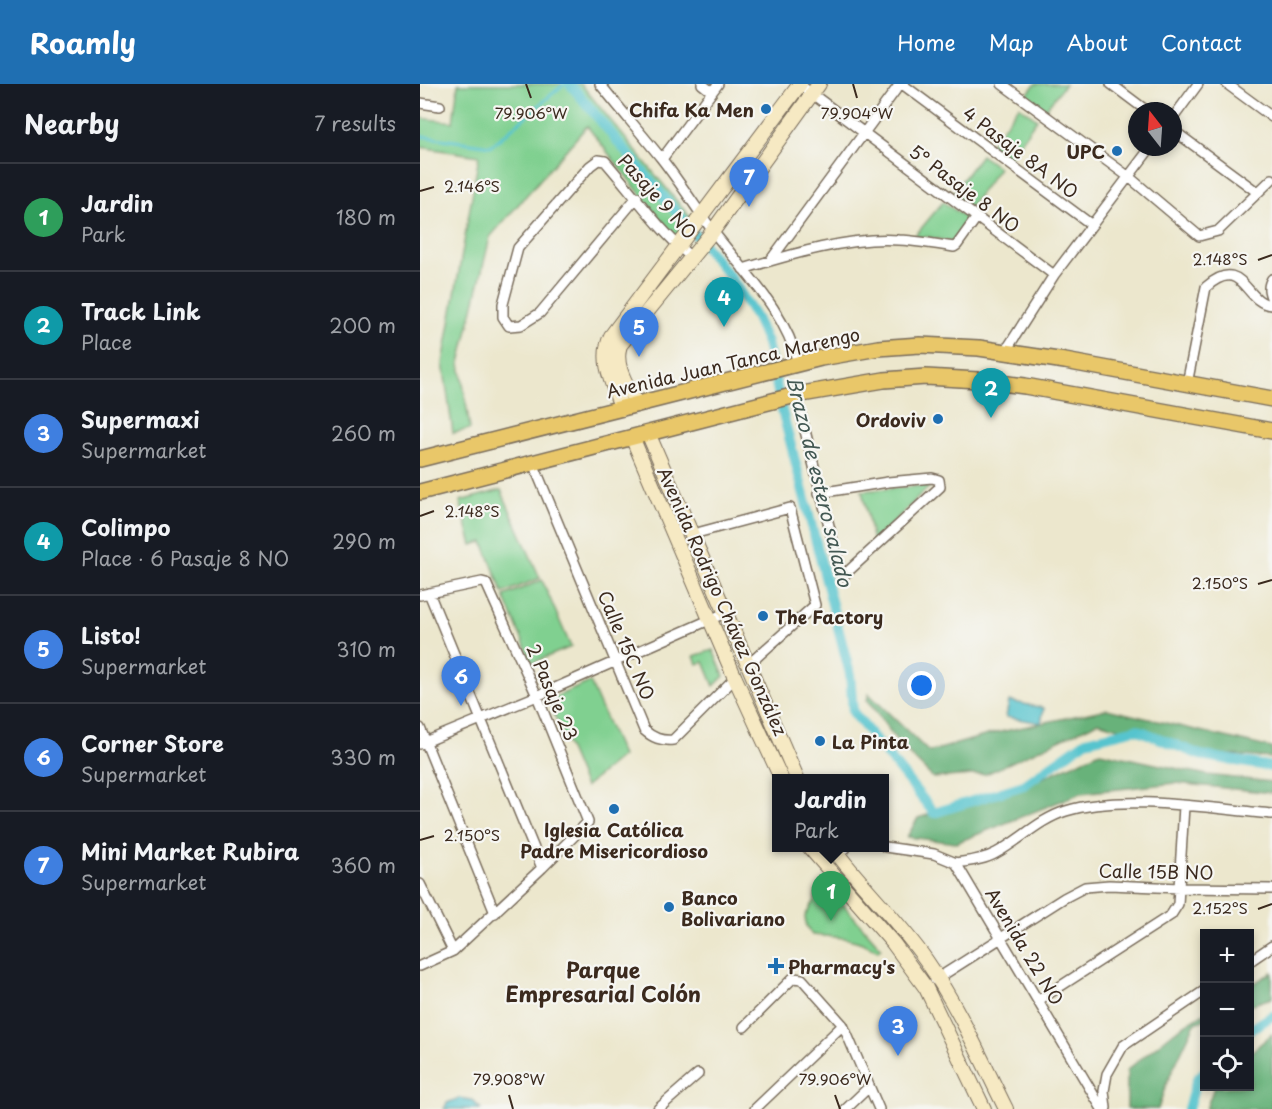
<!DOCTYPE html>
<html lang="en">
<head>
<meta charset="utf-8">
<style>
	body { margin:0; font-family:"Playpen Sans",sans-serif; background:#20242c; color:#f1f3f6 }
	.controls { position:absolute; right:18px; bottom:18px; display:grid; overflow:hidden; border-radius:0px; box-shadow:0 3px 9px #0003 }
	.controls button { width:54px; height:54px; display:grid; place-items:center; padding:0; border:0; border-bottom:2px solid #363941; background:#171b24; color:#f1f3f6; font:30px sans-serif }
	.compass { position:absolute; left:708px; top:18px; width:54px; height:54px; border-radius:50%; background:#171b24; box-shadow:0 3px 9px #0003; rotate:343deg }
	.you { position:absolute; left:502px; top:602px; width:21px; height:21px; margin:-15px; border:4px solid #fff; border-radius:50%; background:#1a73e8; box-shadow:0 0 0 9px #1a73e833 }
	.badge { display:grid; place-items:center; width:39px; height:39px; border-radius:50%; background:#1f6fb2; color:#fff; font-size:20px; font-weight:700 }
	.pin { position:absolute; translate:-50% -50px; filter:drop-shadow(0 2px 3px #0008) }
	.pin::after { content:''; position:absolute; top:32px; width:21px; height:18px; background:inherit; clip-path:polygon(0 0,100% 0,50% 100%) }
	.popup { position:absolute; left:352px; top:690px; width:117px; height:78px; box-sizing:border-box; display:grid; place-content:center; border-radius:0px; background:#171b24; filter:drop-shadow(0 2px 4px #0005); font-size:20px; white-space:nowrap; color:#9ea1a6 }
	.popup b { font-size:22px; color:#f1f3f6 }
	.popup::after { content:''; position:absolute; left:50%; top:100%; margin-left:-12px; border:12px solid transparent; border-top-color:#171b24 }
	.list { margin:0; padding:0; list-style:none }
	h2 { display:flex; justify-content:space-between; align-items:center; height:78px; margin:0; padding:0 24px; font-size:26px }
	h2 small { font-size:20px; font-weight:400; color:#9ea1a6 }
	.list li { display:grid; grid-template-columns:39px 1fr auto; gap:18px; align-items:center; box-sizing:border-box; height:108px; padding:0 24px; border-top:2px solid #363941 }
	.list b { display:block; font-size:22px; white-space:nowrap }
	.list p { margin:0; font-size:20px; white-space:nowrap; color:#9ea1a6 }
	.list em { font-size:20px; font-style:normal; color:#9ea1a6 }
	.icon { flex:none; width:33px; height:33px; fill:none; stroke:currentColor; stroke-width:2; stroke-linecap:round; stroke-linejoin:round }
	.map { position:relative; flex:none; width:852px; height:1025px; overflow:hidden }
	header { display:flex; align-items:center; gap:36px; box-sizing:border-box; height:84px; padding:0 30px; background:#1f6fb2; color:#fff }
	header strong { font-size:28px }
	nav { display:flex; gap:33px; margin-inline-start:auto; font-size:21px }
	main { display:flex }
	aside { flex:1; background:#171b24 }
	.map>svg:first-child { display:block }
</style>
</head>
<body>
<header>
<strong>Roamly</strong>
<nav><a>Home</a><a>Map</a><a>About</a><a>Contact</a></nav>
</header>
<main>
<aside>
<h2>Nearby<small>7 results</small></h2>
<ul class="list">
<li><span class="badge" style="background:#2e9e5b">1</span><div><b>Jardin</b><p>Park</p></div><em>180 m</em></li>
<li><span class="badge" style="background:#0f9aa8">2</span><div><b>Track Link</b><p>Place</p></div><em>200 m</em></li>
<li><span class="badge" style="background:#3f7fe0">3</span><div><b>Supermaxi</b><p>Supermarket</p></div><em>260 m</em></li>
<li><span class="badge" style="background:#0f9aa8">4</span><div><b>Colimpo</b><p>Place · 6 Pasaje 8 NO</p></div><em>290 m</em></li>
<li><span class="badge" style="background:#3f7fe0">5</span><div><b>Listo!</b><p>Supermarket</p></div><em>310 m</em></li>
<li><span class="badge" style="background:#3f7fe0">6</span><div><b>Corner Store</b><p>Supermarket</p></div><em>330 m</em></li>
<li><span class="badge" style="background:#3f7fe0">7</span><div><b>Mini Market Rubira</b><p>Supermarket</p></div><em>360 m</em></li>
</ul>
</aside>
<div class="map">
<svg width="852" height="1025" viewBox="0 0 852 1025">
	<rect width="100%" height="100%" fill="#f6f6f2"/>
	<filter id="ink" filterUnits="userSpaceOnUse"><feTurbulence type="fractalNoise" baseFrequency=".0167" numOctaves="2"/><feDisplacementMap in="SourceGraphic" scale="12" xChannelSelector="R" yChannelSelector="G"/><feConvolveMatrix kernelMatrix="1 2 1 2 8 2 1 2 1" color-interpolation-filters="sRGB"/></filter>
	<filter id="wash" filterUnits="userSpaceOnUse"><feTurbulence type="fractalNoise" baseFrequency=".008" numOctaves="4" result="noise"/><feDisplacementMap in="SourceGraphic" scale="24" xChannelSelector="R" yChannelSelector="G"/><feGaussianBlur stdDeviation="1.35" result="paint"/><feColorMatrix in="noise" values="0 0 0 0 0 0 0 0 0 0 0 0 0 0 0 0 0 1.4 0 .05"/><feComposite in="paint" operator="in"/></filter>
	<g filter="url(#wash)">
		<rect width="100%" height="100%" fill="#ece7cd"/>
		<path fill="#80d090" stroke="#5e7d57" stroke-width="1.5" d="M38,0H161L274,138L257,157L167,42L70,153L40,279L50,345L33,349L23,279L59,72L0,63V34L33,38Z
			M615,0H645L624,27L605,13Z
			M599,22L617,35L588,76L569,62Z
			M561,71L579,84L550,123L532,110Z
			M523,118L549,136L532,158L508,153H494Z
			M511,401L453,458L442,407Z
			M81,406L120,494L83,509L63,458L52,461L40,417Z
			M122,496L151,563L112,579L84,512Z
			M293,566L304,592L294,602L284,578L277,580L274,572Z
			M170,598L202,672L165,703L128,616Z
			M407,802L461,864L458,867C436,853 417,853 392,851L386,842L385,832L395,816L396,807L400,803Z"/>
		<path fill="#68b27a" stroke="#526e4c" stroke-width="1.5" d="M449,610L509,668L571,650L687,625L852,664V674L782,669L678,638L566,690L513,694L480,661L447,616Z
			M680,668L787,691L852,698V709L756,699L661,709L536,759L487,753L498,734L604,702Z
			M852,888V914L830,921V902Z
			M784,929V936L775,939L747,998L738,1025H707V986L755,947Z
			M852,950V1025H786L794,1003L830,1002V969Z"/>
		<path fill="#57c4ce" stroke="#497776" stroke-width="1.5" d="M589,617L624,624L621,639L586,633Z
			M39,1014L52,1016L61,1025H24L27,1019Z"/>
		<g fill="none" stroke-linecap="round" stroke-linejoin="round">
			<path stroke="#57c4ce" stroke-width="3" d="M0,52L71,62L144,0"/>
			<path stroke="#57c4ce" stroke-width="10" d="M150,0L312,195L336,234L347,259L363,330L430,590L433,628L514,729L604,701L666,657L716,645L780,671L852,683
				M830,946L852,932
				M768,1025L777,995L784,988"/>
		</g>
	</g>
	<g filter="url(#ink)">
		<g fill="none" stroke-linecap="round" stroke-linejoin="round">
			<defs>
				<path id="street" d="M180,0C200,25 221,49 241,74C259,97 275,122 292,146C324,188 366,227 378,280
					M282,0L292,8
					M379,0L634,191
					M482,0L672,141
					M582,0L709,93L779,152L798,147L852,95
					M691,0L727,27
					M807,0L852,33
					M0,19L20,22
					M753,34L778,0
					M753,46L837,108
					M242,75L298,0
					M217,113L120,229L101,241L89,242L83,233V220L98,164L170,82L178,76L185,77C213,109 239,146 271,173
					M350,177L480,0
					M323,185C369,171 431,152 479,156C497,157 516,160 534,163L537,161L557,133
					M852,195C847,203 849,208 852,216
					M585,268L634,191L731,63
					M767,300L786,203C824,170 824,220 852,221
					M376,311L422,493L520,403L519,396L512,394L468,398L399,409
					M113,379L224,646C233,654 241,657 253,656L315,594
					M273,450L370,424L395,521L328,581
					M9,509L122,784
					M0,511L62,498L66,499L117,612L168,738L122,784L33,867L0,882
					M0,644L75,829
					M0,660L117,612L305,529
					M465,763L514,770L536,779L682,1025
					M414,766L426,764
					M536,779C549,777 564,776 576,769C600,756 620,735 646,727C702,709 793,725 852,730
					M0,800L33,867
					M830,877L852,862
					M515,896L644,814L665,803L689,801L760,804L852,805
					M619,916L751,831L758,820L764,722
					M423,941L459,1025
					M324,943L373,894L382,895L423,941L335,1025
					M686,1024L684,1007L687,990L703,962L784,907
					M238,1025L278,990
					M426,1025L449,1003"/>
				<path id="secondary" d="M217,321C208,302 193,283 200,261L293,147L399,0
					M202,325C193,301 179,276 191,252L380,0
					M228,349L377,694
					M212,353L315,594L361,694
					M390,764L473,859L506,904L564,1025
					M413,764C442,803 478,836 506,876C538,922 561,975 586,1025"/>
				<path id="primary" d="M0,375L401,274L458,264L500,261L559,264L645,277L852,315
					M0,408L376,311L464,296L506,293L558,296L605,302L852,347"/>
			</defs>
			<use href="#street" stroke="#796c5b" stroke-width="12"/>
			<use href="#secondary" stroke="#796c5b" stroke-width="16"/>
			<use href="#primary" stroke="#796c5b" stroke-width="18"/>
			<use href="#street" stroke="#fff" stroke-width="9"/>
			<use href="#secondary" stroke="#f6e9c3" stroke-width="14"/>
			<use href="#primary" stroke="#e9c769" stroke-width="15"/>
		</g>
	</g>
	<path fill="none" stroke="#3b2a1e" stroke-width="2" d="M106,0L111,14M433,0L437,14M0,107L14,103M838,176L852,171M0,432L14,427M838,500L852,496M0,756L14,752M838,825L852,820M89,1011L93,1025M415,1011L420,1025"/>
	<g fill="#1f6fb2" stroke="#f6f6f2" stroke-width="2">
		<circle cx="346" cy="25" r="6"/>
		<circle cx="697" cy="67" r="6"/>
		<circle cx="518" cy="335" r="6"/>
		<circle cx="343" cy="532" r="6"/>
		<circle cx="400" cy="657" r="6"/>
		<circle cx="194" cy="725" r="6"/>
		<circle cx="249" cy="823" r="6"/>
		<path d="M353 873h6v6h6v6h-6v6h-6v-6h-6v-6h6z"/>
	</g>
	<g text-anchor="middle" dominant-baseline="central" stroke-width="4.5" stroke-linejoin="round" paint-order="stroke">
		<g font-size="18" font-weight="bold" fill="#3b2a1e" stroke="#f6f6f2" text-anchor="start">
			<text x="334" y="25" text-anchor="end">Chifa Ka Men</text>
			<text x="685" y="67" text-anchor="end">UPC</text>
			<text x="506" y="335" text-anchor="end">Ordoviv</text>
			<text x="355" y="532">The Factory</text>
			<text x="412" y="657">La Pinta</text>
			<text x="194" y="745" text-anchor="middle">Iglesia Católica<tspan x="194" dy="21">Padre Misericordioso</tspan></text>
			<text x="261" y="813">Banco<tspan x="261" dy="21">Bolivariano</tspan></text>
			<text x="368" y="882">Pharmacy's</text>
		</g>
		<g font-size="18" fill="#3b2a1e" stroke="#f6f6f2">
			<text transform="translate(601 68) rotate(37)">4 Pasaje 8A NO</text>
			<text transform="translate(545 104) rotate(37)">5° Pasaje 8 NO</text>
			<text transform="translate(238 112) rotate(48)">Pasaje 9 NO</text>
			<text transform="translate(313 278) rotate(-13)">Avenida Juan Tanca Marengo</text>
			<text transform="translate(303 517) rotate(66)">Avenida Rodrigo Chávez González</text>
			<text transform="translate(207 561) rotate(67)">Calle 15C NO</text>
			<text transform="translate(133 608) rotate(67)">2 Pasaje 23</text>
			<text transform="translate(736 787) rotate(1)">Calle 15B NO</text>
			<text transform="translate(605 862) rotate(59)">Avenida 22 NO</text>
		</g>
		<g font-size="20" font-style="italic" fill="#435853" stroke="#f6f6f2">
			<text transform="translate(400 397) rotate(76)">Brazo de estero salado</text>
		</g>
		<g font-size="21" font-weight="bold" fill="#3b2a1e" stroke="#f6f6f2">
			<text x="183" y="885">Parque<tspan x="183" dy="24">Empresarial Colón</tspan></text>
		</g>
	</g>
	<g font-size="15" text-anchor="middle" fill="#3b2a1e" stroke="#f6f6f2" stroke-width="4.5" stroke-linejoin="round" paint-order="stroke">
		<text x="111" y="35">79.906°W</text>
		<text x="437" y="35">79.904°W</text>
		<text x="52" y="108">2.146°S</text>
		<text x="800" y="181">2.148°S</text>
		<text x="52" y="433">2.148°S</text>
		<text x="800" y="505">2.150°S</text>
		<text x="52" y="757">2.150°S</text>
		<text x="800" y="830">2.152°S</text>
		<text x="89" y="1001">79.908°W</text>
		<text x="415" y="1001">79.906°W</text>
	</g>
</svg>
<div class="controls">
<button>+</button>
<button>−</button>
<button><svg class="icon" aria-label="locate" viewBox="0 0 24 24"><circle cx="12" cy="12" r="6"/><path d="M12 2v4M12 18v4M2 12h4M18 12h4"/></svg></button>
</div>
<svg class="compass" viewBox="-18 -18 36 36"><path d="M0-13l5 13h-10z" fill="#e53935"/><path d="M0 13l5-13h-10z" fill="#9ea1a6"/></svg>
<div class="you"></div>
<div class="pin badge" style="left:411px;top:837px;background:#2e9e5b">1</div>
<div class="popup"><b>Jardin</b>Park</div>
<div class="pin badge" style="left:571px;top:334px;background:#0f9aa8">2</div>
<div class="pin badge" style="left:478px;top:972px;background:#3f7fe0">3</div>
<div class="pin badge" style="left:304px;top:243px;background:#0f9aa8">4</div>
<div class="pin badge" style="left:219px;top:273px;background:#3f7fe0">5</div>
<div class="pin badge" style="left:41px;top:622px;background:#3f7fe0">6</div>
<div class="pin badge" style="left:329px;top:123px;background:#3f7fe0">7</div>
</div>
</main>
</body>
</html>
